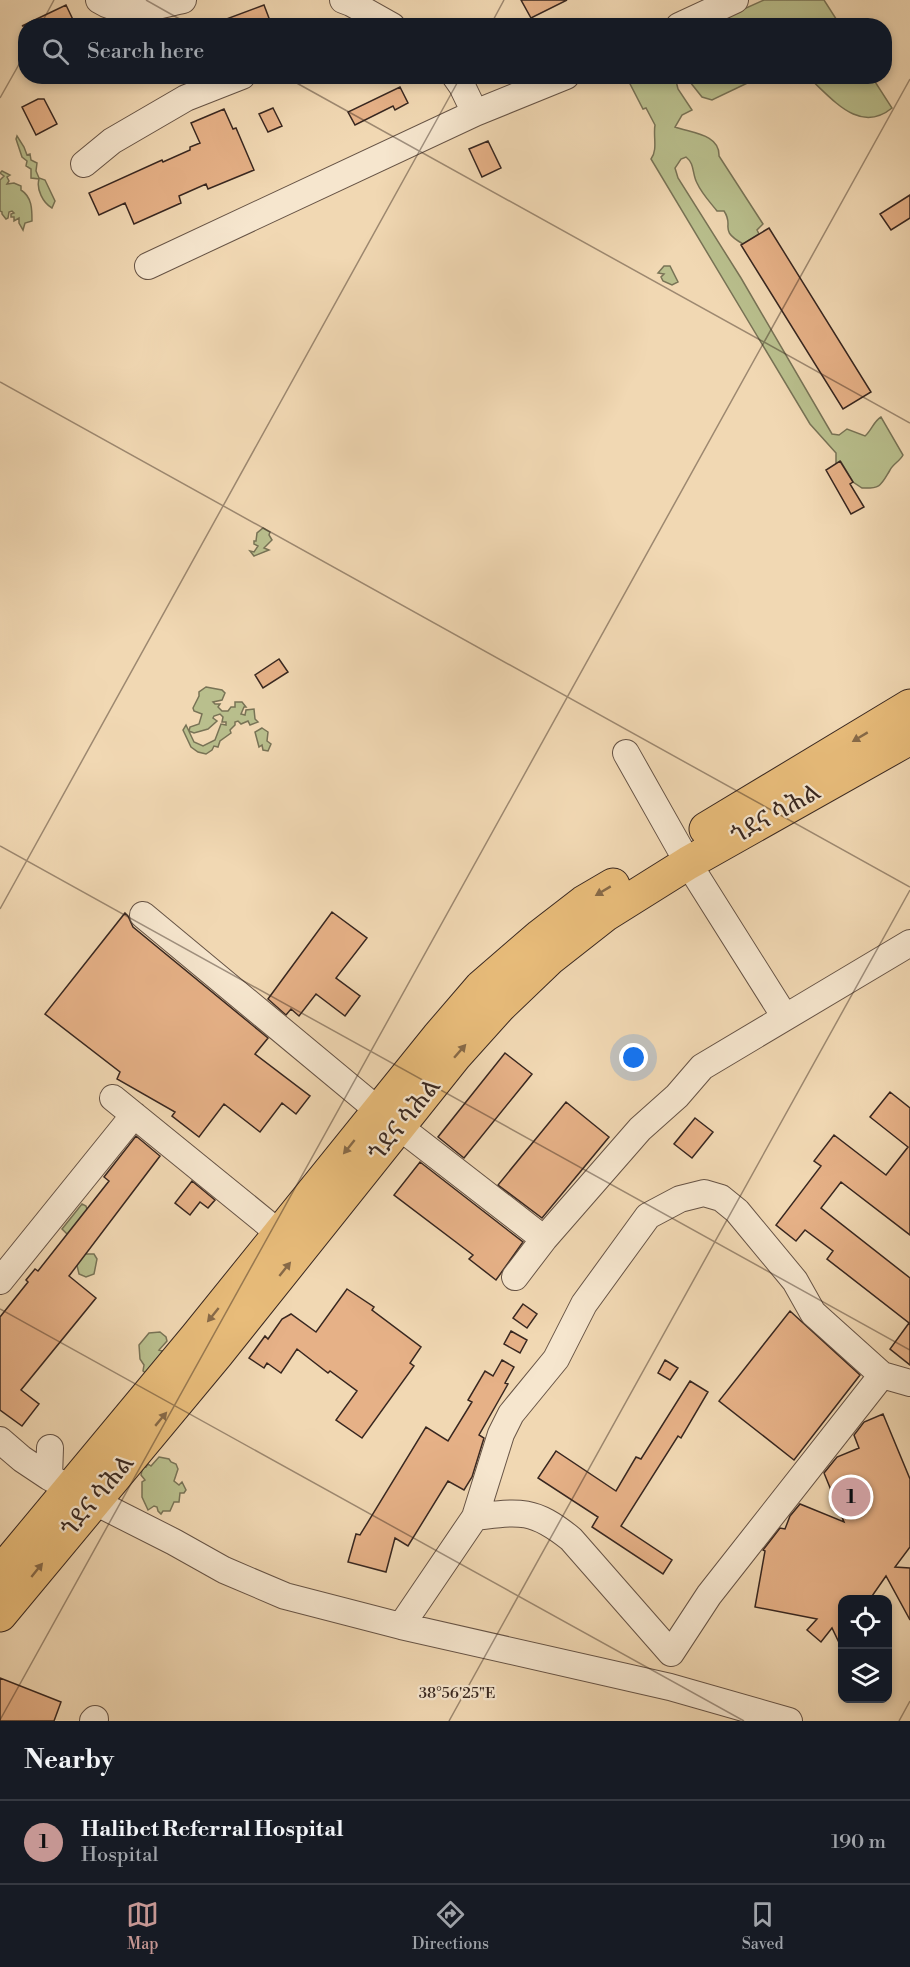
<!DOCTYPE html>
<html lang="en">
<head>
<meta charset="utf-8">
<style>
	body { margin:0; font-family:"Libre Bodoni","Noto Serif Ethiopic",serif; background:#20242c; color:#f1f3f6 }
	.controls { position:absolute; right:18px; bottom:18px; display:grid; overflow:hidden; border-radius:12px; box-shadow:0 3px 9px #0003 }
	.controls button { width:54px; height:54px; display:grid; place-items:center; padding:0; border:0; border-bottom:2px solid #363941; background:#171b24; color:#f1f3f6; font:30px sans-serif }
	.you { position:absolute; left:634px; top:1058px; width:21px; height:21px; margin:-15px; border:4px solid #fff; border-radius:50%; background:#1a73e8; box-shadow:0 0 0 9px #1a73e833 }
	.badge { display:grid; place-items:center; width:39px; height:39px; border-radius:50%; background:#c59692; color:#111; font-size:20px; font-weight:700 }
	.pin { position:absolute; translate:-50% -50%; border:3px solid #fff; box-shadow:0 2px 6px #0006 }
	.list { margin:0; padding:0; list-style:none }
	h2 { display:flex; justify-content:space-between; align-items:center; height:78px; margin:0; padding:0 24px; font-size:26px }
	h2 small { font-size:20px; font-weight:400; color:#9ea1a6 }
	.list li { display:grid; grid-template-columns:39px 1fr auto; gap:18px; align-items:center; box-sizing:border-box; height:84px; padding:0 24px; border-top:2px solid #363941 }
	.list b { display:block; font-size:22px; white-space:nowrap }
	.list p { margin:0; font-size:20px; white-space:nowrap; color:#9ea1a6 }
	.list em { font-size:20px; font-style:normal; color:#9ea1a6 }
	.icon { flex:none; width:33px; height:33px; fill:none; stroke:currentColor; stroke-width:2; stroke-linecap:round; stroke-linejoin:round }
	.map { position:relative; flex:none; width:910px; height:1721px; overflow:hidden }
	.search { position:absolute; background:#171b24; box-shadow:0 3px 9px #0003; left:18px; right:18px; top:18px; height:66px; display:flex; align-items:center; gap:15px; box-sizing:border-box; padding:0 21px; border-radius:24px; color:#9ea1a6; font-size:22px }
	.sheet { height:162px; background:#171b24 }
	nav { display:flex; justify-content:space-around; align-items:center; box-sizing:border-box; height:84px; border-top:2px solid #363941; background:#171b24; font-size:16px; color:#9ea1a6 }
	nav a { display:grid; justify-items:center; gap:3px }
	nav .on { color:#c59692 }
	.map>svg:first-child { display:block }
</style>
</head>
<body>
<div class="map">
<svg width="910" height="1721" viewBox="0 0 910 1721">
	<rect width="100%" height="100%" fill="#f1d8b3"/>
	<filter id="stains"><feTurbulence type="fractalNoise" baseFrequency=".00333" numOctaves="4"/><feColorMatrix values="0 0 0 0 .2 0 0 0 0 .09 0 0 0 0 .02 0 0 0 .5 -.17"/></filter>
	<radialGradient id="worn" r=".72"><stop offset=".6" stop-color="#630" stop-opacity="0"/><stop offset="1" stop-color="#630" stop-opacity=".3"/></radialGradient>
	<path fill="#b9bf8d" stroke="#787356" stroke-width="1.5" d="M764,0H824L840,25L706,26Z
		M630,76L675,77L678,89L692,110L682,115L675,127C691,133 720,134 719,156L763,224L757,230L759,234L743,244C717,229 735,227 724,211H717C710,202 702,194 697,183C692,174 695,164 686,157L681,159L675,168L678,178L741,278L832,434L839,435L847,429L865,436C872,430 873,422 881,417L903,455C900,461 893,464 890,470C881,485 881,489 862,488L853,482L841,462L836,464V453L810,424L651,159C658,150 653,136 655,125L646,108L643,109L627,78Z
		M686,77H760L712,100L702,97Z
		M808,77H872L892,108C859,135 832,98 808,77Z
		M17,136L24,147L27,155L30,154L31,160L37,163L36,171L39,178L45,180L55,201L52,208C43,203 36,189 39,179L31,178V169L26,166L27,161L22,157L16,139Z
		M2,171L10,175L7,177L9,181L7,184L14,183L21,186V190C32,197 32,209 32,221L25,223L23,230L19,223V218L14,221V217H11V214L14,213L12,211L9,212L8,218L6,219L2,214V212L0,211V180L4,176L0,173Z
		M664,266H670L678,282L672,285L663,281L661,277L664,274L658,273Z
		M263,528L270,532L269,535L272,540L264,548L269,550L254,556L250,551L254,552L258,546L254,544V541H256L257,533Z
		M206,687L222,690L225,693L222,700L213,702L215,704H220L218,707L222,711H228L231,707H235V702H242L246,707H244L241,714L245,715L246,710L254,709L255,719L258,722L250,725L248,721L241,724L238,721L235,722V725L230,730L231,733L220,741L218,747L214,746L212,750L206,754L198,752L191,747L183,730L186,725L194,742L203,746L215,740L221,724L226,725V722H222L223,717L220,714L214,716L213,718L217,721L208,729L194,733L189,731L190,727L199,724L202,714L194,711L193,708L199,696V692Z
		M262,728L268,732L267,741L271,744L268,751L263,750L262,745L259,747L255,732Z
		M82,1204L86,1206L88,1213L69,1236L62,1229Z
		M84,1254H94L97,1259L94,1274L86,1277L79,1274L76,1261Z
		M160,1332L166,1337L167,1341L159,1350L166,1352L146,1373L143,1371L144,1365L140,1359L139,1345L149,1333Z
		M159,1457L169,1459L171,1462L176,1464L178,1469L174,1481L179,1485L182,1482L186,1490L184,1493H180L179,1502H174L170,1511H163L161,1514L158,1511L157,1507L154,1506L148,1510L142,1497V1482L145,1480L141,1475L143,1466L146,1467L148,1464L151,1466Z"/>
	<path fill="#e6b187" stroke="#382720" stroke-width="1.5" d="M521,0H567L531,18Z
		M66,5L76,26H22Z
		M264,5L272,26H213V24Z
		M400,87L408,103L395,110L393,106L355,125L348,112Z
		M38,99H44L57,124L36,135L22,107Z
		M273,108L282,126L268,132L259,114Z
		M224,109L233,129L236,128L254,170L208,189L206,184L179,196L181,203L134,224L125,203L99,215L89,193L162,160L163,162L190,150V147L200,143L191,123Z
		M488,141L501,168L482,177L469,149Z
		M910,195V218L891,230L880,214Z
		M769,228L871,392L843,409L741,245Z
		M840,461L853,482L850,484L864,507L851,514L826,470Z
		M279,659L288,672L263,688L255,675Z
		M332,912L367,938L336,978L360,996L345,1016L316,994L299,1016L291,1009L286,1015L268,999Z
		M125,913L128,916L133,927L268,1038L255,1054L310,1096L296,1114L282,1103L260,1132L224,1104L199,1137L172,1116L175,1112L117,1079L120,1072L45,1014Z
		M505,1053L532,1074L464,1158L438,1137Z
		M890,1092L910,1108V1235L841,1182L821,1208L910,1278V1365L890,1349L909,1323L827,1259L833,1251L805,1230L796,1241L776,1225L821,1166L814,1161L834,1135L886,1175L908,1147L870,1117Z
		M566,1102L609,1137L542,1218L498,1185Z
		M695,1118L713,1132L692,1158L674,1144Z
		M136,1136L160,1156L69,1276L96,1298L21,1390L39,1404L22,1426L0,1410V1317L28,1282L26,1280L35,1269L38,1271L109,1181L104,1177Z
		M420,1162L523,1242L496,1280L469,1259L473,1255L394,1195Z
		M192,1181L215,1200L208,1208L200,1202L190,1215L175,1203Z
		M347,1289L374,1307L372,1310L421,1347L410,1363L414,1366L362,1438L336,1420L357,1391L330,1371L328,1373L297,1349L281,1373L267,1363L264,1368L249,1358L265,1336L268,1339L282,1319L291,1314L316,1332Z
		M523,1304L537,1314L527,1328L513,1318Z
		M790,1311L860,1375L794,1460L719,1401Z
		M511,1331L527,1340L520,1353L504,1344Z
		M502,1360L514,1367L505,1383L508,1384L479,1435L484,1438L472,1477L464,1490L448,1481L408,1546L395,1538L386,1572L348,1562L356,1534L360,1535L426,1427L448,1441L472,1402L468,1400L485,1371L493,1376Z
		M665,1360L678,1368L670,1380L658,1373Z
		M690,1381L708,1392L681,1438L678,1436L621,1526L672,1560L663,1574L592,1527L598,1517L538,1478L556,1451L616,1491L636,1457L641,1459Z
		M883,1414L910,1479V1547L895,1567L910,1568V1620L886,1576L870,1599H843V1651L832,1628L821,1642L807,1630L817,1619L755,1607L765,1551L763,1550L780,1528L785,1529L790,1516L800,1504L844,1522L824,1473L837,1457L859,1448L854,1435L864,1422Z
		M0,1678L61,1702L54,1721H0Z"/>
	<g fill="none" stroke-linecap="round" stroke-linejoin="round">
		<defs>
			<path id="minor" d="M99,0C125,17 155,6 183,0
				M343,0L351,3L392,26
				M679,26L735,0
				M455,76L462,86L475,113
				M84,164L112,141L186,98L242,76
				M148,266L475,113L566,76
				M626,753L688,863L785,1017
				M143,915L379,1111L544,1239
				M113,1098L279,1233
				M515,1277L544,1239L640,1129L677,1096L702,1067L910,943
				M0,1281L134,1115
				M0,1440L22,1459L49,1477L93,1501L174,1542L224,1570L285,1596L401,1626L670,1687L789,1721
				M49,1477L50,1448
				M475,1517C520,1511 534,1509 571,1539L671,1653L709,1595L882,1375L910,1383
				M401,1626L475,1517L501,1434L511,1414L556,1359L584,1304L648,1216L680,1199L704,1193L721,1198L737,1211L795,1281L813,1313L882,1375
				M93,1721L95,1719"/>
			<path id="highway" d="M706,829L910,706
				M0,1573L197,1336L438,1037L481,987L540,936L584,902L613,885
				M0,1615L217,1354L455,1056L500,1006L549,959L605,915L688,863L910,738"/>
		</defs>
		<use href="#minor" stroke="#665345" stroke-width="28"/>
		<use href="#highway" stroke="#382720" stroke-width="35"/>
		<use href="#minor" stroke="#f6e6ce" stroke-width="26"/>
		<use href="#highway" stroke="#e8bc7a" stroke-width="33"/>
	</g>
	<defs><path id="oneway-solid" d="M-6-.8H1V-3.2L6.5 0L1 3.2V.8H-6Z" transform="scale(1.5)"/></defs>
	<g fill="#876a48">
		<use href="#oneway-solid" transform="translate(860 737) rotate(149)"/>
		<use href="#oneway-solid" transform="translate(603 891) rotate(149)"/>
		<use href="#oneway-solid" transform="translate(460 1051) rotate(-49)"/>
		<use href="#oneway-solid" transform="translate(349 1147) rotate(129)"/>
		<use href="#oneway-solid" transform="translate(285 1269) rotate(-51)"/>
		<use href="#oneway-solid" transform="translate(213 1315) rotate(129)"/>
		<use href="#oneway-solid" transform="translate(161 1419) rotate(-50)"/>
		<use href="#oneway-solid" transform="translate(37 1570) rotate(-51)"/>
	</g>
	<path fill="none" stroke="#382720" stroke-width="1.5" stroke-opacity="0.45" d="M146,0L192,26M40,26L54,0M490,26L504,0M284,76L910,423M0,98L26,52M0,382L910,887M0,846L910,1350M0,909L461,76M0,1309L744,1721M0,1720L910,79M449,1721L910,890M899,1721L910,1701"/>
	<g text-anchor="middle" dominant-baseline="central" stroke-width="4.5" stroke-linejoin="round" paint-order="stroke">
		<g font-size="24" fill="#382720" stroke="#f6e6ce">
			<text transform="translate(776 814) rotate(-29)">ጎደና ሳሕል</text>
			<text transform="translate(405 1120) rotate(-51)">ጎደና ሳሕል</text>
			<text transform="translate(98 1496) rotate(-50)">ጎደና ሳሕል</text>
		</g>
	</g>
	<g font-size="15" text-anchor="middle" fill="#382720" stroke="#f6e6ce" stroke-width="4.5" stroke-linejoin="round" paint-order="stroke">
		<text x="457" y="1698">38°56'25"E</text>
	</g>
	<rect width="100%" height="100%" filter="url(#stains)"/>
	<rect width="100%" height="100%" fill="url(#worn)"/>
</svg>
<div class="controls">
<button><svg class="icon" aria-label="locate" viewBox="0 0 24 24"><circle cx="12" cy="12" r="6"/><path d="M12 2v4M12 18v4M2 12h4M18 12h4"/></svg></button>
<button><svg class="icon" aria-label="layers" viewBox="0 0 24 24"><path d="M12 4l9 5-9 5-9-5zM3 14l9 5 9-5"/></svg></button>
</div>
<div class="you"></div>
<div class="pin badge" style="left:851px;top:1497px">1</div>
<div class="search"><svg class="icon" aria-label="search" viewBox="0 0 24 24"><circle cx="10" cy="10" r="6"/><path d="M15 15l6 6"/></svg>Search here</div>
</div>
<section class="sheet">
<h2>Nearby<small></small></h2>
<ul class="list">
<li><span class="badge">1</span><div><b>Halibet Referral Hospital</b><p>Hospital</p></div><em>190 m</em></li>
</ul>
</section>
<nav>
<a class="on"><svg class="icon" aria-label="map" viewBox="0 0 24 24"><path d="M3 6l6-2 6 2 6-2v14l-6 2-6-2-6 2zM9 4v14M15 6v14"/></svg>Map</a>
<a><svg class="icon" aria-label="directions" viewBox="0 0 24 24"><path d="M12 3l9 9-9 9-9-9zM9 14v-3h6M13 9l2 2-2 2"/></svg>Directions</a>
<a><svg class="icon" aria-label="saved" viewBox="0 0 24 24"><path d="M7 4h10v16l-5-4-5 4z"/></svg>Saved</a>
</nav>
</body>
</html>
